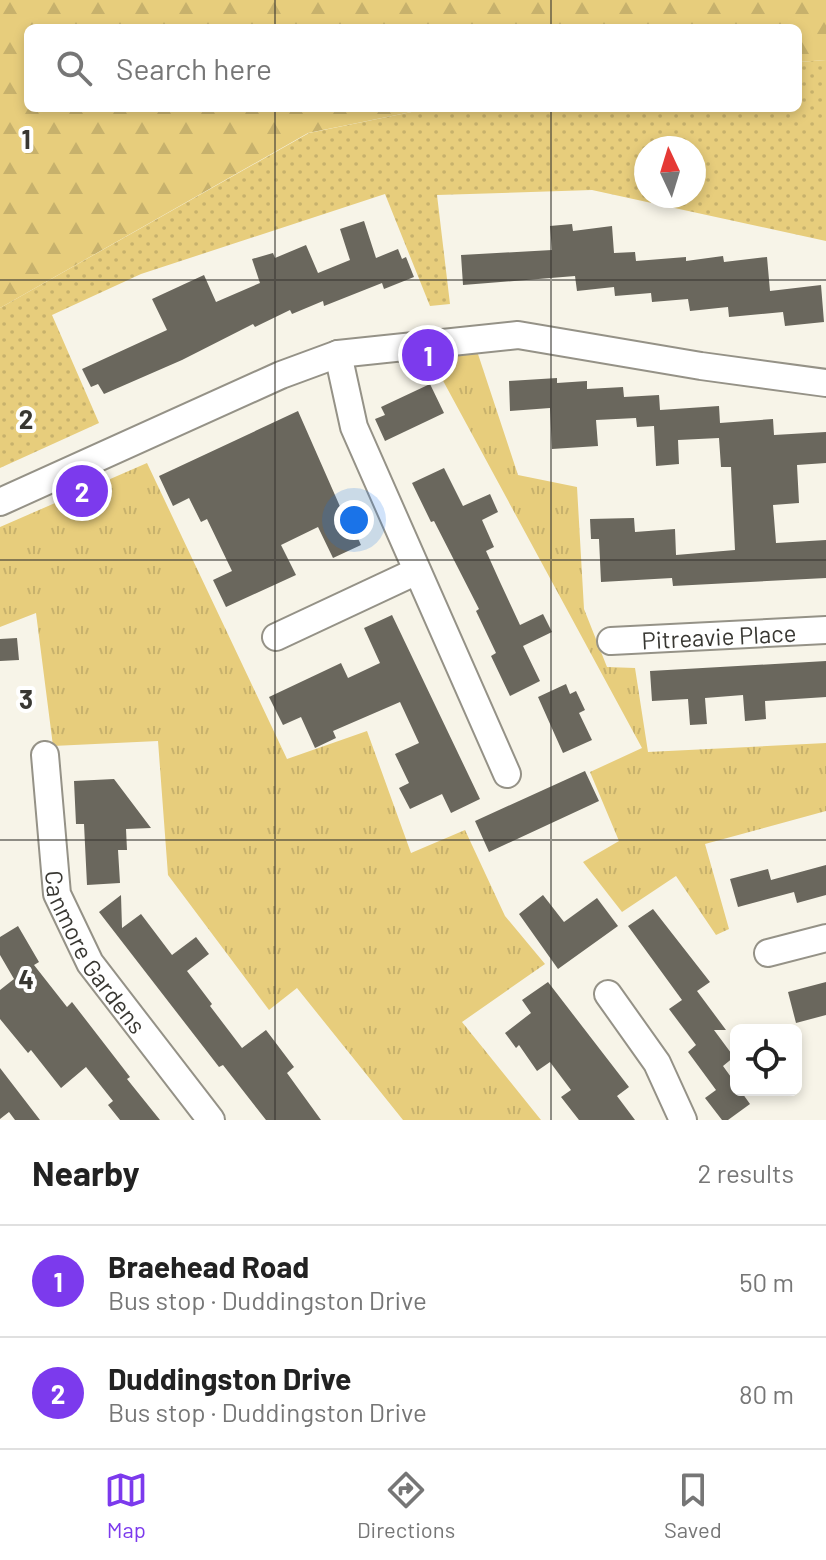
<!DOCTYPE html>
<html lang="en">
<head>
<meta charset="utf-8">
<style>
	body { margin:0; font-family:Barlow,sans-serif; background:#f6f6f6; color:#222 }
	.controls { position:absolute; right:24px; bottom:24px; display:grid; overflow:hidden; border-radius:12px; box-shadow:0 4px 12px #0003 }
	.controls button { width:72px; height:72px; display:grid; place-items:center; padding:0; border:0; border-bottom:2px solid #e0e0e0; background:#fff; color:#222; font:40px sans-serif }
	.compass { position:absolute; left:634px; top:136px; width:72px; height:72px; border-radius:50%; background:#fff; box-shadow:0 4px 12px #0003; rotate:356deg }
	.you { position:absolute; left:354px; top:520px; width:28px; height:28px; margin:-20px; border:6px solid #fff; border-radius:50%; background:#1a73e8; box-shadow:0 0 0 12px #1a73e833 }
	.badge { display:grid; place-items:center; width:52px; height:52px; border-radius:50%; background:#7c3aed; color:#fff; font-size:26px; font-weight:700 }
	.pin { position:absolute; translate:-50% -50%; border:4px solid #fff; box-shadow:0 2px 8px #0006 }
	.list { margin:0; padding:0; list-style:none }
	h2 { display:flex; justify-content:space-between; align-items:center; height:104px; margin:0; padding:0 32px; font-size:34px }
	h2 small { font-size:26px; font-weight:400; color:#767676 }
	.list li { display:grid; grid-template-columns:52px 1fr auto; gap:24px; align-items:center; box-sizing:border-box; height:112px; padding:0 32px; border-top:2px solid #e0e0e0 }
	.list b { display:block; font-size:30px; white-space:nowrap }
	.list p { margin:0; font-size:26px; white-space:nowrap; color:#767676 }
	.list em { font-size:26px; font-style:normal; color:#767676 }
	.icon { flex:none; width:44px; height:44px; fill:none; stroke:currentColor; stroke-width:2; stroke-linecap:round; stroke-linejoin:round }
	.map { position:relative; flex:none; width:826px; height:1120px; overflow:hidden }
	.search { position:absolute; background:#fff; box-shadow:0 4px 12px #0003; left:24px; right:24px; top:24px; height:88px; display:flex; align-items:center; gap:20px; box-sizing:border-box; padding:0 28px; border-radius:12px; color:#767676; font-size:30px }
	.sheet { height:328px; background:#fff }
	nav { display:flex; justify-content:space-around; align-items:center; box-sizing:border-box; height:112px; border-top:2px solid #e0e0e0; background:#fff; font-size:22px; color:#767676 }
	nav a { display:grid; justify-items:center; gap:4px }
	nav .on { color:#7c3aed }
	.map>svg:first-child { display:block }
</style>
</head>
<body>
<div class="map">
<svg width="826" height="1120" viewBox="0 0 826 1120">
	<defs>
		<pattern id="grass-tufts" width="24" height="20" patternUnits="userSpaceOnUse" patternTransform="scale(2)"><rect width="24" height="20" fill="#e7cd7c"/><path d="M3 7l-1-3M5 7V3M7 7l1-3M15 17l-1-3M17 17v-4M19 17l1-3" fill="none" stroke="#c7b16c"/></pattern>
		<pattern id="forest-firs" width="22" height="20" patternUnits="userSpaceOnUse" patternTransform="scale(2)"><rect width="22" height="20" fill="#e7cd7c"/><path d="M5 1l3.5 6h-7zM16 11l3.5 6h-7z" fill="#c7b16c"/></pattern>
		<pattern id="park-dots" width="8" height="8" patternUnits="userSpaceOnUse" patternTransform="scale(2)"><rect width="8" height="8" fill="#e7cd7c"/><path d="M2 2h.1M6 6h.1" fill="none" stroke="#c7b16c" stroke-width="1.8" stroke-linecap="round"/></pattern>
	</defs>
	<rect width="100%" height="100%" fill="#f7f4e8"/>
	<path fill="url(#grass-tufts)" d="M477,351L518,475L577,487L584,609L607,667L635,668L648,752L826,743V811L705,844L729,929L716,935L676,876L622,912L583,862L619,841L590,772L642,748L428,353Z
		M147,463L287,759L367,731L411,853L465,830L505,916L545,964L462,1022L541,1120H403L297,988L269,1010L168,875L158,741L53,746L36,613L0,627V527Z"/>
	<path fill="url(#forest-firs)" d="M0,0H826V60L798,62V28H28V108H431L308,133L0,308Z"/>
	<path fill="url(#park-dots)" fill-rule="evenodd" d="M826,60V241L592,190L437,195L450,304L430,306L385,194L141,274L52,315L99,423L0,468V308L309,133L431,108H798V62ZM646,148H694V196H646Z"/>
	<path fill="#6a675d" d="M364,221L376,258L398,249L402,259L406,257L414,277L384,289L382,283L324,306L323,301L292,314L290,310L255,327L253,324L182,360L104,394L98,384L91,387L82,369L167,330L152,299L204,275L216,302L260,283L252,259L273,253L275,258L306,245L318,273L350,260L340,229Z
		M572,224L573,231L612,226L614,253L635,252L636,261L686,257V261L723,256L724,262L767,257L770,291L821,285L824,322L785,326L783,312L729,317L728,307L690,311L688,299L652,302L651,293L615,296L614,287L577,291L575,276L463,285L461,255L552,250L550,226Z
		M557,378V383L587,381V389L623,387L624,397L659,395L660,410L719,406L720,423L773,419L774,435L826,432V463L797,465L799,503L773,505L776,543L826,540V578L673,586L672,578L601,582L599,539H591L590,519L634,518L635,532L675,529L676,555L735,550L731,467H721L719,438L678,440L679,464L656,466L654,426L637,427L636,418L596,420L598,446L552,449L550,408L510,411L509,381Z
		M430,384L444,413L385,441L375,419L385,415L381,407Z
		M298,411L342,511L345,510L361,545L333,558L318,527L281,545L296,575L226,607L213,580L232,571L207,519L201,522L189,498L173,506L159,476Z
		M444,468L463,506L490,494L498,512L482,520L494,547L486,551L500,582L520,625L543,614L552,632L523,646L540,681L510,696L491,656L496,653L476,611L479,609L434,521L431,522L412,483Z
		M392,615L480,799L451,813L442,794L410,809L399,788L409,783L395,754L419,743L400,702L333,731L336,738L315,748L301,717L283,725L269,697L341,663L348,678L380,663L364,628Z
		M17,638L19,660L0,661V639Z
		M826,661V697L765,701L766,719L745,721L743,695L705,698L707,724L690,725L688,699L652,701L650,671Z
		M566,684L570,694L576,691L585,710L579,713L592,740L563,753L538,697Z
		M585,771L599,801L489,852L475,821Z
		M114,779L151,828L126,829L127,850H118L120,883L87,885L84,824H76L74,781Z
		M826,865V895L797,903L794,892L738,907L730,879L768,869L771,880Z
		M121,895L122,928L141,914L172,955L196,937L209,954L187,971L212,1004L210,1006L242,1048L266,1030L294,1067L287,1073L321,1120H266L223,1065L219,1067L99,912Z
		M543,895L564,922L597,898L618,926L558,969L519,914Z
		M653,909L710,982L697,991L726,1030H714L734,1057L723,1066L736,1084V1090H740L750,1104L728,1120H722L705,1098L716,1090L688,1052L696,1045L669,1009L682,1000L628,926Z
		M18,926L39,962L34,965L67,1007L72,1002L130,1077L127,1079L160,1120H120L108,1105L113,1101L86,1067L61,1088L31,1050L28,1053L0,1019V990L14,979L0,955V937Z
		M548,982L629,1087L617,1096L635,1120H579L561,1097L571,1090L550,1062L537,1071L519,1045L516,1048L505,1033L531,1013L522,1000Z
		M826,982V1015L796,1023L788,992Z
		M0,1068L40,1120H15L9,1112L0,1119Z"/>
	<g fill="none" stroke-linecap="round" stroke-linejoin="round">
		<defs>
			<g id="street">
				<path d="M338,354L354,427L507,774"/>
				<path d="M0,502L281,375L338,354L518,335L701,366L826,383"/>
				<path d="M276,637L417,571"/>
				<path id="s1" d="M611,641L826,630"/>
				<path id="s2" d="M45,755L57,894L90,963L211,1120"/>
				<path d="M768,953L826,938"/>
				<path d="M608,994L657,1063L683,1120"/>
			</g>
		</defs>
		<use href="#street" stroke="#959287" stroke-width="30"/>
		<use href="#street" stroke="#fff" stroke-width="26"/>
	</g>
	<path fill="none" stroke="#383732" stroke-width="2" stroke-opacity="0.55" d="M275,0V28M551,0V28M275,108V1120M551,108V1120M0,280H826M0,560H826M0,840H826"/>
	<g text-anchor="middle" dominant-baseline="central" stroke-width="8" stroke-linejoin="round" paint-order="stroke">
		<g font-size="24" fill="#383732" stroke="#fff">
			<text stroke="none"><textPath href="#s1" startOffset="108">Pitreavie Place</textPath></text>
			<text stroke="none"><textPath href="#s2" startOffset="208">Canmore Gardens</textPath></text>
		</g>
	</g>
	<g font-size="26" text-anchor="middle" font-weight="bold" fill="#383732" stroke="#fff" stroke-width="8" stroke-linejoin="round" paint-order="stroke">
		<text x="26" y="149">1</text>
		<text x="26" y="429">2</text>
		<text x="26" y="709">3</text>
		<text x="26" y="989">4</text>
	</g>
</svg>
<div class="controls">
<button><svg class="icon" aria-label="locate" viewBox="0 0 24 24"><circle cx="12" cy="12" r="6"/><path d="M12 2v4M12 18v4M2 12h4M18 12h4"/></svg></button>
</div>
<svg class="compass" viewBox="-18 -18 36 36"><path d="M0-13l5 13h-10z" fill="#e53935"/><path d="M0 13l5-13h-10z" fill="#767676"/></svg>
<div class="you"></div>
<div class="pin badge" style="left:428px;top:355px">1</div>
<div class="pin badge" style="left:82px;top:491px">2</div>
<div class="search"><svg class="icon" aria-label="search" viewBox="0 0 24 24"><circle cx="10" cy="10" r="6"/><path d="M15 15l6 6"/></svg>Search here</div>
</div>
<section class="sheet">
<h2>Nearby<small>2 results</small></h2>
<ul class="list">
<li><span class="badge">1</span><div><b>Braehead Road</b><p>Bus stop · Duddingston Drive</p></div><em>50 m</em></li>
<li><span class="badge">2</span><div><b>Duddingston Drive</b><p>Bus stop · Duddingston Drive</p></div><em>80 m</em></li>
</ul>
</section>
<nav>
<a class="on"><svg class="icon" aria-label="map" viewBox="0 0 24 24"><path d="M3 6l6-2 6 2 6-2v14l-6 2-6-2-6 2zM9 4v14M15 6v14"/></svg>Map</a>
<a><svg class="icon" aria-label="directions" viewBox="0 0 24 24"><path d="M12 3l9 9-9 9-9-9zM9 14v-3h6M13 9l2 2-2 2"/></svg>Directions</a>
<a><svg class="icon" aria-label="saved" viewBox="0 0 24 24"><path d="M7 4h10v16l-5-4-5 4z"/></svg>Saved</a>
</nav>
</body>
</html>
